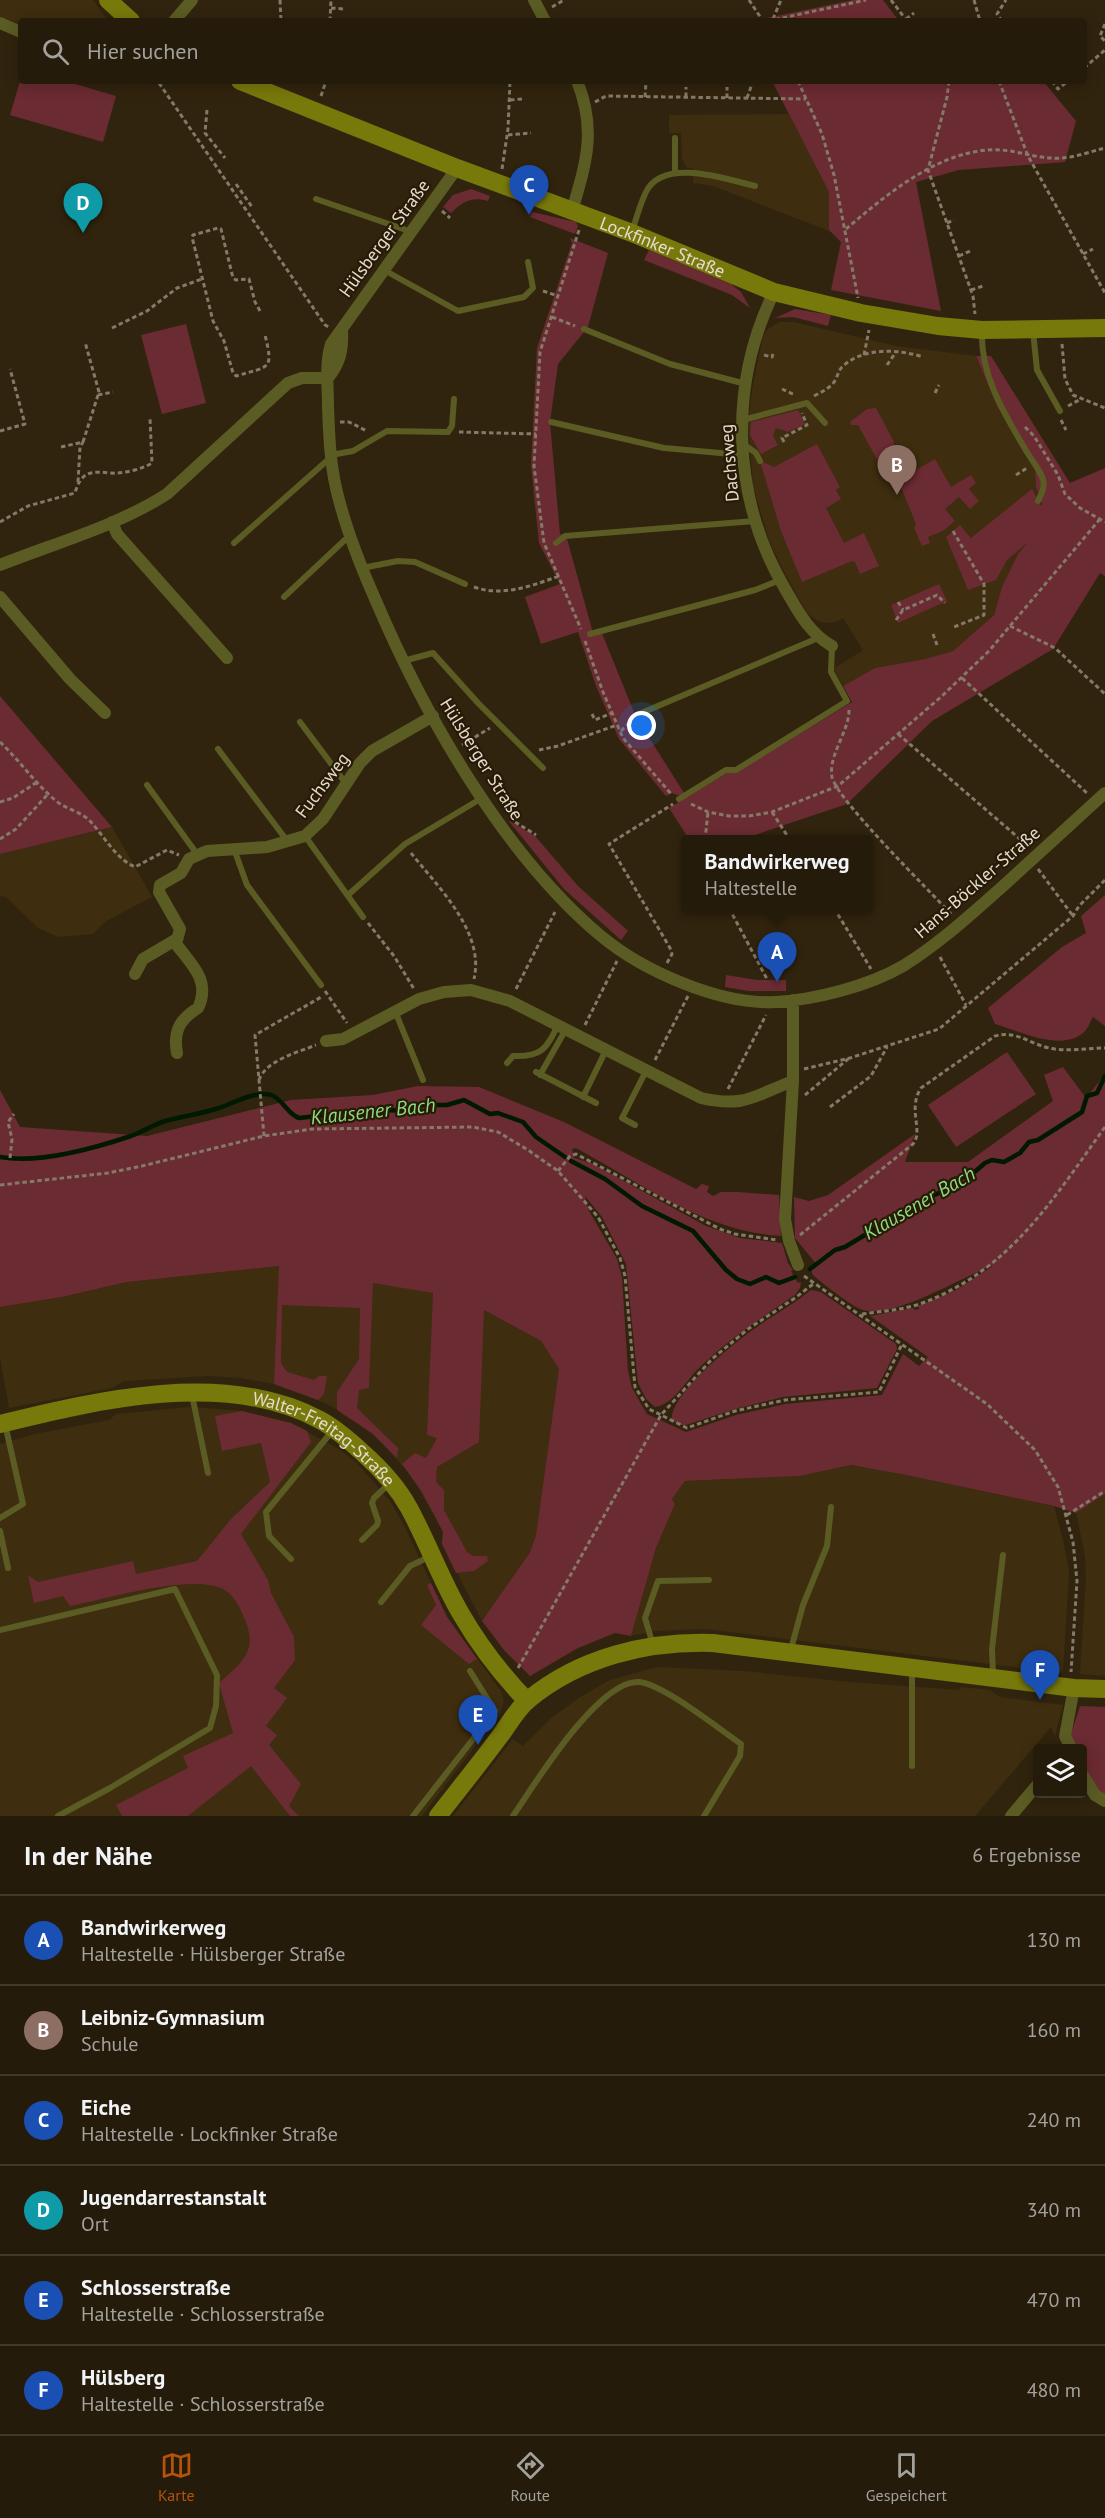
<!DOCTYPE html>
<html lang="de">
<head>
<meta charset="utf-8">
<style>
	body { margin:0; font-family:"PT Sans",sans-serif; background:#312818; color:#f1f3f6 }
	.controls { position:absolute; right:18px; bottom:18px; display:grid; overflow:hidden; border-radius:6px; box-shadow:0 3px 15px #0003 }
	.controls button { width:54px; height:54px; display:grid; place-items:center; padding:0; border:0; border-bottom:2px solid #42392b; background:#251b0a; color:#f1f3f6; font:30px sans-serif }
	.you { position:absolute; left:642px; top:726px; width:21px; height:21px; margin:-15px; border:4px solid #fff; border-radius:50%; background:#1a73e8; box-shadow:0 0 0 9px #1a73e833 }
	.badge { display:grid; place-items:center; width:39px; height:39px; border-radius:50%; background:#b45309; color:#fff; font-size:20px; font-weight:700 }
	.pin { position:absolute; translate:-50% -50px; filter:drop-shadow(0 2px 3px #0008) }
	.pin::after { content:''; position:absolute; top:32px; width:21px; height:18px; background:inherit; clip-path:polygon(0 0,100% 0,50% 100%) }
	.popup { position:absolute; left:681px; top:835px; width:192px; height:78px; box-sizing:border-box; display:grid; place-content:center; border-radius:6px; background:#251b0a; filter:drop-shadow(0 2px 4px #0005); font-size:20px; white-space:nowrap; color:#a3a19c }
	.popup b { font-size:22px; color:#f1f3f6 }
	.popup::after { content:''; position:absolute; left:50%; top:100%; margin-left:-12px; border:12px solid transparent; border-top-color:#251b0a }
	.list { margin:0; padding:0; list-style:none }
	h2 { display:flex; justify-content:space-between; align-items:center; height:78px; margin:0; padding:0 24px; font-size:26px }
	h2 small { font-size:20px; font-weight:400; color:#a3a19c }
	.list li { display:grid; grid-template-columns:39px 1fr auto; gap:18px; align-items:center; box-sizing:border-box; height:90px; padding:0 24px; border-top:2px solid #42392b }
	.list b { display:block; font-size:22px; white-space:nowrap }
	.list p { margin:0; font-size:20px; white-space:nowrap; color:#a3a19c }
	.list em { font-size:20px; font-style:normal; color:#a3a19c }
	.icon { flex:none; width:33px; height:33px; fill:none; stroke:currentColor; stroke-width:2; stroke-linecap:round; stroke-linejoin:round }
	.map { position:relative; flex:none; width:1105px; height:1816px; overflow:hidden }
	.search { position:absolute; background:#251b0a; box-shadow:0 3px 15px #0003; left:18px; right:18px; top:18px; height:66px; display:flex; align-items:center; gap:15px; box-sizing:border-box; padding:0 21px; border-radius:6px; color:#a3a19c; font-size:22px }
	.sheet { height:618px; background:#251b0a }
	nav { display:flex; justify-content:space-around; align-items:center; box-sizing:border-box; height:84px; border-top:2px solid #42392b; background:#251b0a; font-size:16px; color:#a3a19c }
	nav a { display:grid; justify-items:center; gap:3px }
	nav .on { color:#b45309 }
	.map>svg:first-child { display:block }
</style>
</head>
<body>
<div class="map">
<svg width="1105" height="1816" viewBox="0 0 1105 1816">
	<rect width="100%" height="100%" fill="#31240e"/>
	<path fill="#3e2d0f" d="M0,0H93L108,21H21V24L0,17Z
		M789,114L829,192V231L713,186L693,183V168H687L682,159L681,133H669V115Z
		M779,322H794L896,346L976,356L997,406L1035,470L1036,487L1042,504L1037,531L1002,587L994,615L953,651L925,659L875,668L843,686L833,669L863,650L843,618L835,622L825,623L816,620L807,613L783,570L769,540L753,486L748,422L753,384L763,336L768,329Z
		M112,827L152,897L106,921L93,934L58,937L38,928L6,897L0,896V854Z
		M279,1266L472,1299L487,1312L541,1341L559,1369L536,1535L530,1552L482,1621L442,1544L443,1532L411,1475L373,1434L351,1417L325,1403L274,1384L241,1378L208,1376L124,1381L112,1388L9,1408L0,1358V1307L62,1297L127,1282Z
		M190,1407L242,1411L291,1423L339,1449L357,1463L390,1501L404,1525L447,1617L501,1691L504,1701L501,1712L422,1816H0V1444L35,1434L109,1420L116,1414Z
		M851,1465L906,1475L1054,1506L1064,1544L1069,1572L1063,1673L706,1629L654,1631L631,1636L656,1548L675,1504L672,1499L685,1481L800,1476Z
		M1105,1494V1676L1080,1674L1086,1578L1085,1556L1076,1513Z
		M657,1667L744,1671L849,1682L960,1690L961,1687L990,1690L1000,1697L1063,1705L1055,1736L1051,1727L975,1816H453L513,1739L523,1746L550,1719L580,1697L610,1680Z"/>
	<path fill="#6b2b32" d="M853,0H883L899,21H752Z
		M21,78V81H65L116,96L103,142L10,115Z
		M772,81H944L947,85L953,81H1043L1076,121L1065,162L959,170L916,182L941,311L831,290L841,242L829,230V192Z
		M471,189L490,196L488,201C472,196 462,202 451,213L443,207L453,195Z
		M532,212L576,222L578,226L575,234L530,217Z
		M570,238L608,253L588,327L558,364L550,422L560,534L566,535L593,633L601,631L636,717L684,793L680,796L672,793L666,796L619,739L596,686L578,632L541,644L525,597L560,584L539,543L531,465L537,348L572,243Z
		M649,250L731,284L741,292L750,308L732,295L644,260Z
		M795,309L831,315L828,326L793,317L775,318Z
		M186,324L206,403L162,414L141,335Z
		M976,356H991L1070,483L1105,468V576L1100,573L1053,649L932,721L847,804L740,840L689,839L669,808L727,773L737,772L852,702L843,686L875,668L925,659L953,651L994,615L1002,587L1018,554L1028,542L1007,560L996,580L968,590L946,537L960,525L971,538L1032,489L1041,506L1042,504L1036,487L1035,470L997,406Z
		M876,408L894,442L892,448L898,450L901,456L897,462L883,470L858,425H851L850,422L867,409Z
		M798,410L805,424L788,432L776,428L773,436L778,445L761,454L750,435L751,422Z
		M817,444L840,487L836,490L841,499L826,508L844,543L864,533L879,566L860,574L855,562L852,561L802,582L781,531L760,461L774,467Z
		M935,459L951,487L971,475L976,483L969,489L979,501L970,509L959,497L945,509L955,521L943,531L928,537L930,543L922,546L914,528L916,524L898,480L891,474L906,466L914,471Z
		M939,584L947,601L898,623L891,605Z
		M0,696L112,827L0,854Z
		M508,820L535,836L578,886L628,931L621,940L564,889Z
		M1105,895V1026L1093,1017C1091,1020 1089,1026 1086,1030C1065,1054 1020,1031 995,1024L988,1008L1062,947L1086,933L1081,916Z
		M726,975L757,980H786V991H749L725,987Z
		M1007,1052L1036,1094L956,1147L928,1105Z
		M1063,1067L1086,1098L1105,1074V1494L1076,1513L1054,1506L906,1475L851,1465L800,1476L685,1481L672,1499L675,1504L656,1548L631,1636L615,1633L578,1648L530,1676L504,1650L482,1621L530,1552L536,1535L559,1369L541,1341L484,1310L479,1442L437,1467L436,1482L444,1490V1510L467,1552L473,1556H487L488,1561L474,1571L456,1573L442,1544L443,1532L435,1516L422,1492L402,1464L415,1453L426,1458L437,1438L427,1435L433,1293L373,1283L369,1388L359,1390L357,1408L398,1448L397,1458L373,1434L337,1410V1392L359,1359L360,1308L282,1305L281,1363L287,1372L314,1380L319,1376H327L324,1394L318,1400L274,1384L279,1266L127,1282L62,1297L0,1307V1090L20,1127L147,1136L291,1100L373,1095L418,1086L479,1087L564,1122L696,1189L702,1184L709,1186L707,1192L713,1196L721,1192H738L779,1195L781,1236C708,1232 646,1187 585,1153L576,1148L572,1149L574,1158L591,1163L706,1226L740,1238L782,1243L788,1263L793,1270L791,1271L798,1283L801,1282L800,1288L795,1295C760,1319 726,1341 696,1371C684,1384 673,1404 655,1407L646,1399L638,1383L626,1264L602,1217L585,1196L589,1211L617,1259L622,1277L628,1371L632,1388L647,1414L686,1432L736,1415L785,1404L882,1395L903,1354L919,1366L928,1357L870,1316L913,1308L915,1310L919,1309L918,1306L956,1290L993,1266C963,1275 889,1324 858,1308C850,1304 820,1282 813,1275L811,1270L818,1266L795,1238L794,1197L809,1201L828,1195L915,1134L905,1162H968L1053,1101L1044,1075Z
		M811,1290L821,1292L896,1344L897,1349L877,1388L783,1397L735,1409L686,1425H679L672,1420C669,1395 737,1340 757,1327C775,1314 794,1304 811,1290Z
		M242,1411L291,1423L307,1431L311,1442L241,1534L268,1580L271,1593L294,1637L295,1660L274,1688L287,1698L266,1726L277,1735L269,1745L301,1784L289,1806L299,1816H290L251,1766L188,1816H122L116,1805L188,1768L183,1756L233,1733L219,1683C241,1663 257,1653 246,1622C241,1610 235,1595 223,1589C192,1573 105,1599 70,1606L63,1596L34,1603L28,1575L38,1582L133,1561L136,1574L197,1561L231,1519L270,1482L261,1443L222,1451L215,1416Z
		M431,1583L447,1617L477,1659L469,1664L421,1625L436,1605L427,1585Z
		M1080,1706L1105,1707V1795C1088,1787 1083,1767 1082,1748H1075L1070,1737Z"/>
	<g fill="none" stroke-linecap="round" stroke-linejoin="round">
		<path stroke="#001900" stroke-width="4.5" d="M0,1157C37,1164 95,1148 131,1136C142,1132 153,1125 165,1121C183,1116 201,1114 219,1108C231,1104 257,1090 271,1095C283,1099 287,1114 299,1118L343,1113L367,1114L387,1110L405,1111L423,1105H447L464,1100L490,1114L498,1113L523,1122L536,1137L565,1157
			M571,1161L605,1179L642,1206L693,1231L726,1270L737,1279L750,1284L766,1277L779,1283L795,1277
			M810,1269L835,1250L845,1247L906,1210L916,1208L921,1201L939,1193L952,1180L971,1175L985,1163L992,1160L1004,1162L1020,1153L1029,1142L1038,1140L1082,1112L1087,1096L1097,1093L1105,1076"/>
		<path stroke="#857968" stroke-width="3" stroke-dasharray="4.5 3" stroke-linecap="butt" d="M280,0L281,21
			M749,0L763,21
			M891,0L907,21
			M974,0L980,21
			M552,7L564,0
			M331,8L344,9
			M773,19L781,0
			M906,19L914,13
			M330,21L331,0
			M768,21L866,0
			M1002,21L997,14L1006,0
			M1105,24L1100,36L1105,41
			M1084,68L1105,50
			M332,81L333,82
			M798,81L822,134L834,175L858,298
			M949,81L947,97L928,170L973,296L975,314
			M999,81L1028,156L1105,293
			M1052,81L1058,89L1068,81
			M159,83L325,325L329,327
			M321,96L326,81
			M645,97L646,82
			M686,97V87
			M727,98V87
			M747,98L753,81
			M510,100L522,99
			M595,102L606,96L806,99
			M207,110L205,133L225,158
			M508,135L531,133
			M502,169L508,129L510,81
			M236,184L252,207
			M442,211L450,218
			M947,223L954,220
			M846,229C885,196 934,154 988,150C1010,148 1030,157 1051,158C1069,160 1088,152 1105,148
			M579,230L540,352L534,466L544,543L581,629
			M1083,254L1093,249
			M959,256L970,251
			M971,290L983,286
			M543,291L558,296
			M260,311L255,302L249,279L236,280L233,278L221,229L218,228L193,235L192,237L213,321L224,341L233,373L236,376C269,366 274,371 265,335
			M552,317L575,326
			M112,328L147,311L177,288L202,279
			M1062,344L1065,379L1073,395L1105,408
			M764,355L772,357L773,354
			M864,355L869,330
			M887,365L896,352
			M782,389L795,395
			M935,393L939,385
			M98,395L113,392
			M814,396C823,391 831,388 836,379C838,374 839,370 842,367C863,347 898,349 923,357
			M1068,406L1081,399
			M1061,420L1066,430
			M340,422H349L367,431
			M1025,427L1034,436L1058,475L1065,494L1080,508L1105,522
			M0,431L25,424L10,369
			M459,432L536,434
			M784,442L782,438L807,425L802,413
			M61,447L83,442L99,392L85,342
			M1016,475L1027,468
			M78,482L80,447L83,442
			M0,522L28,506L75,493C81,471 91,471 111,473C122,474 143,469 152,463L150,418
			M953,531L984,584V615L954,627
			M474,587C502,597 532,586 559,576
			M898,602L903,610
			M896,620L903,610L937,595L945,603
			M1010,626L1055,648L1105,694
			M933,634L937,645
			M585,641L603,692L623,738L672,795
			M962,678L1088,794
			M849,710C849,732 828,755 832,777C837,800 930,891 951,914
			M592,714L595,720L612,713
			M621,731L633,719
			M898,734L1028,846
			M0,742C19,760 35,783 55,800C65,809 80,811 90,821C105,837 115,858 135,867L167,850L179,855
			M462,745L490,728
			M539,750L558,746L617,725
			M0,802L13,798L37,782
			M691,804L708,812L729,816H749L772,812L838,786L942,696L989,651L1100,519
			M772,812L790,840
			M515,822L536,835
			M0,839L16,829L48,794
			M705,840L708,812
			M411,853C438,887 485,932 474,979
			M1038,869L1073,916
			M729,908L767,979
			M834,908L871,969
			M368,923L394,956L414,989
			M940,957L966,1005
			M667,963L672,954L670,948L609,844L673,804
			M516,989L555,912
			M325,991L347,1023
			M585,1025L617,961
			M655,1060L688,996
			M804,1069L850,1058L939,1029L1073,916L1079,906L1105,880
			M259,1080C266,1060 299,1052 316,1045
			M728,1089L766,1015
			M805,1095L848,1059
			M830,1107L871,1076L887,1047
			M264,1136L255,1035L323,996
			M10,1158L12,1139L8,1122L14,1114
			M558,1171L570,1156L576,1154L720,1229L735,1234L777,1240
			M0,1185L108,1173L142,1166L264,1136L312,1129L473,1127L498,1132L528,1150L558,1171L598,1217L620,1258L625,1276L635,1387L649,1409L687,1428L735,1411L785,1400L879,1392L902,1344
			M800,1235L913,1144C924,1131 907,1109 921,1088L995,1036C1016,1030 1030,1044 1049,1048C1066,1052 1088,1048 1105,1048
			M804,1276L987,1404L1035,1450L1058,1487L1073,1542L1077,1581L1071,1672
			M862,1314C883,1311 905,1310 925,1302C1012,1268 1053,1199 1105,1127
			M1067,1515L1105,1491
			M518,1668L661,1415L712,1359L748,1329L795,1298L813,1284"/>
		<path stroke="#5b5c23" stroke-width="6" d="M675,173V138
			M316,199L412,232
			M632,232C636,219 640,204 646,192C663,157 726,179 755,186
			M384,270L458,311L524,297L533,288L528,262
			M584,329L670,364L746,384
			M982,331C980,373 1003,412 1024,447C1029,457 1039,468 1043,479C1045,487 1042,493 1038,501
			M1033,331L1037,370L1060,411
			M743,420L807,403L825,423
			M551,422L664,448L743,455
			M743,444L756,453L760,461
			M331,455L353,451L387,431L448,432L452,426L454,399
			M234,543L330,458
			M556,543L565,536L755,521
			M362,568L398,561L415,562L465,584
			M284,597L349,536
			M590,634L755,590L780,580
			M403,661L433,653L478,703L543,768
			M639,714L818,638
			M300,722L347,785
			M218,749L288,842
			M147,785L197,854
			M679,799L726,770H736L847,701L831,672L832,646
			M305,836L363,917
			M234,849L247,885L321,985
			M348,895L405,844L482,798
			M395,1011L423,1080
			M507,1063L513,1056C542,1057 546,1049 558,1025
			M536,1072L596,1103
			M540,1075L566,1029
			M583,1097L606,1050
			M635,1125L622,1118L646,1071
			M192,1395L208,1473
			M0,1518L23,1504L5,1424
			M0,1531L8,1568
			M362,1540L377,1525L378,1521L372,1503L374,1498L390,1483
			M291,1559L269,1536L266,1512L333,1430
			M381,1602L410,1566L429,1557
			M0,1630L175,1589L217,1675L216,1706L210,1728L110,1788L58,1816
			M653,1645L645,1618L658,1581L709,1580
			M791,1649L803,1605L827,1546L831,1507
			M912,1668V1766
			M993,1674L992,1649L1003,1555
			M413,1816L495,1711L470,1671
			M513,1816C534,1785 599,1679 639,1682C663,1684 719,1729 741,1744L740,1756L704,1816"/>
		<path stroke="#5b5c23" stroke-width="12" d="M534,0L545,21
			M174,21L192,0
			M0,23L21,32
			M457,168L331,344C325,364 328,385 328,406C329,434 330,461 336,488C345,527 360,565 376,601C425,716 504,855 601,936C643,971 720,1005 775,1002C814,1000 869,986 903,966C939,944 970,915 1002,887C1036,856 1071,824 1105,793
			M572,211C586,163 597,130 577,81
			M774,292C728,386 732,497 784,587C798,611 808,632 832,646
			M328,378C340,363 343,350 342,331
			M112,522L117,534L227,658
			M0,565C55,543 117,526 167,494L288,383L302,378H328
			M0,597L70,679L105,713
			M135,974L143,959L177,939
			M793,1000V1081L785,1219L789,1241L798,1265
			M326,1041L343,1039L419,999L444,992L471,990L510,1001L701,1098C744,1108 754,1096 793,1081
			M177,1053C173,1031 180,1019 198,1008C211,981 192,965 176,944L180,929L159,892L160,885L181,873L189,859L207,851L267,847L305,836L323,819L360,763L372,751L433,716
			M1071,1748L1065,1736L1074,1688
			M1082,1774L1095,1795L1105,1801
			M1011,1816L1038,1784"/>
		<g stroke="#78790b" stroke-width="18">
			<path d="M108,0L131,21"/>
			<path id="s1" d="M240,81L457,168L632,233L774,292L861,313L938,326L982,330L1105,328"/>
			<path id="s2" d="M0,1424C98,1400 226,1369 320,1420C335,1428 350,1441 363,1453C380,1468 398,1488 409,1508C428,1543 441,1580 461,1614C479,1645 502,1675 527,1701"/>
			<path d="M438,1816C459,1789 480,1763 500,1736C509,1724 517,1709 528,1700C580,1657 647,1641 713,1643L1074,1688L1105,1689"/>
		</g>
	</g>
	<g text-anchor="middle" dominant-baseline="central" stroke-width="4.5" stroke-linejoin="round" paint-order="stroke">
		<g font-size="18" fill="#e5dccf" stroke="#271b05">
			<text transform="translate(384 238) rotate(-54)">Hülsberger Straße</text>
			<text stroke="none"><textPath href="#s1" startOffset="454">Lockfinker Straße</textPath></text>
			<text transform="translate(729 463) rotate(-95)">Dachsweg</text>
			<text transform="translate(482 759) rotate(58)">Hülsberger Straße</text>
			<text transform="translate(322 785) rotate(-53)">Fuchsweg</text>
			<text transform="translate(977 882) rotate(-41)">Hans-Böckler-Straße</text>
			<text stroke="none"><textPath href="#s2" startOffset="340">Walter-Freitag-Straße</textPath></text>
		</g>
		<g font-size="20" font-style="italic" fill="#8cdb82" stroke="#271b05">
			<text transform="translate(373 1111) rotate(-6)">Klausener Bach</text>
			<text transform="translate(919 1203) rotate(-30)">Klausener Bach</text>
		</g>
	</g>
</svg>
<div class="controls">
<button><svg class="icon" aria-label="layers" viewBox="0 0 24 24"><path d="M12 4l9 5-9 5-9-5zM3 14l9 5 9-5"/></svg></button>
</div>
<div class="you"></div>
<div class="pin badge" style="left:777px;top:982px;background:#1a4fb4">A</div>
<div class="popup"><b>Bandwirkerweg</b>Haltestelle</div>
<div class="pin badge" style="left:897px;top:495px;background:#8d6e63">B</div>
<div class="pin badge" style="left:529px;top:215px;background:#1a4fb4">C</div>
<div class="pin badge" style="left:83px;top:233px;background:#0f9aa8">D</div>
<div class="pin badge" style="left:478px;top:1745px;background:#1a4fb4">E</div>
<div class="pin badge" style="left:1040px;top:1700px;background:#1a4fb4">F</div>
<div class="search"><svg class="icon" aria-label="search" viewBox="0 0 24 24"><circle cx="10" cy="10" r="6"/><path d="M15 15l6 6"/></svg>Hier suchen</div>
</div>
<section class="sheet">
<h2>In der Nähe<small>6 Ergebnisse</small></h2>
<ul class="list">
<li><span class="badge" style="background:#1a4fb4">A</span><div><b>Bandwirkerweg</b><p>Haltestelle · Hülsberger Straße</p></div><em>130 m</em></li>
<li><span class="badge" style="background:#8d6e63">B</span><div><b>Leibniz-Gymnasium</b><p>Schule</p></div><em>160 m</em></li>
<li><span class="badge" style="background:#1a4fb4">C</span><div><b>Eiche</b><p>Haltestelle · Lockfinker Straße</p></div><em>240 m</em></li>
<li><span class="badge" style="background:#0f9aa8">D</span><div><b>Jugendarrestanstalt</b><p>Ort</p></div><em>340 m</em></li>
<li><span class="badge" style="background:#1a4fb4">E</span><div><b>Schlosserstraße</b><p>Haltestelle · Schlosserstraße</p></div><em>470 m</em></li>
<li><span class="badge" style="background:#1a4fb4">F</span><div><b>Hülsberg</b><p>Haltestelle · Schlosserstraße</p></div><em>480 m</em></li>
</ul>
</section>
<nav>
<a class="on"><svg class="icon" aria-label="map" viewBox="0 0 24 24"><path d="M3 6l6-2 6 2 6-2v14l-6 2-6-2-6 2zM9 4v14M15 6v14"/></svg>Karte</a>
<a><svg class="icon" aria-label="directions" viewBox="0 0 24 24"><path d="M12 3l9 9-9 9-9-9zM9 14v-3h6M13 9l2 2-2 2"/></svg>Route</a>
<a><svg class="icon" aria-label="saved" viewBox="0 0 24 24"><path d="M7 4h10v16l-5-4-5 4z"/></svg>Gespeichert</a>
</nav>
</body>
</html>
